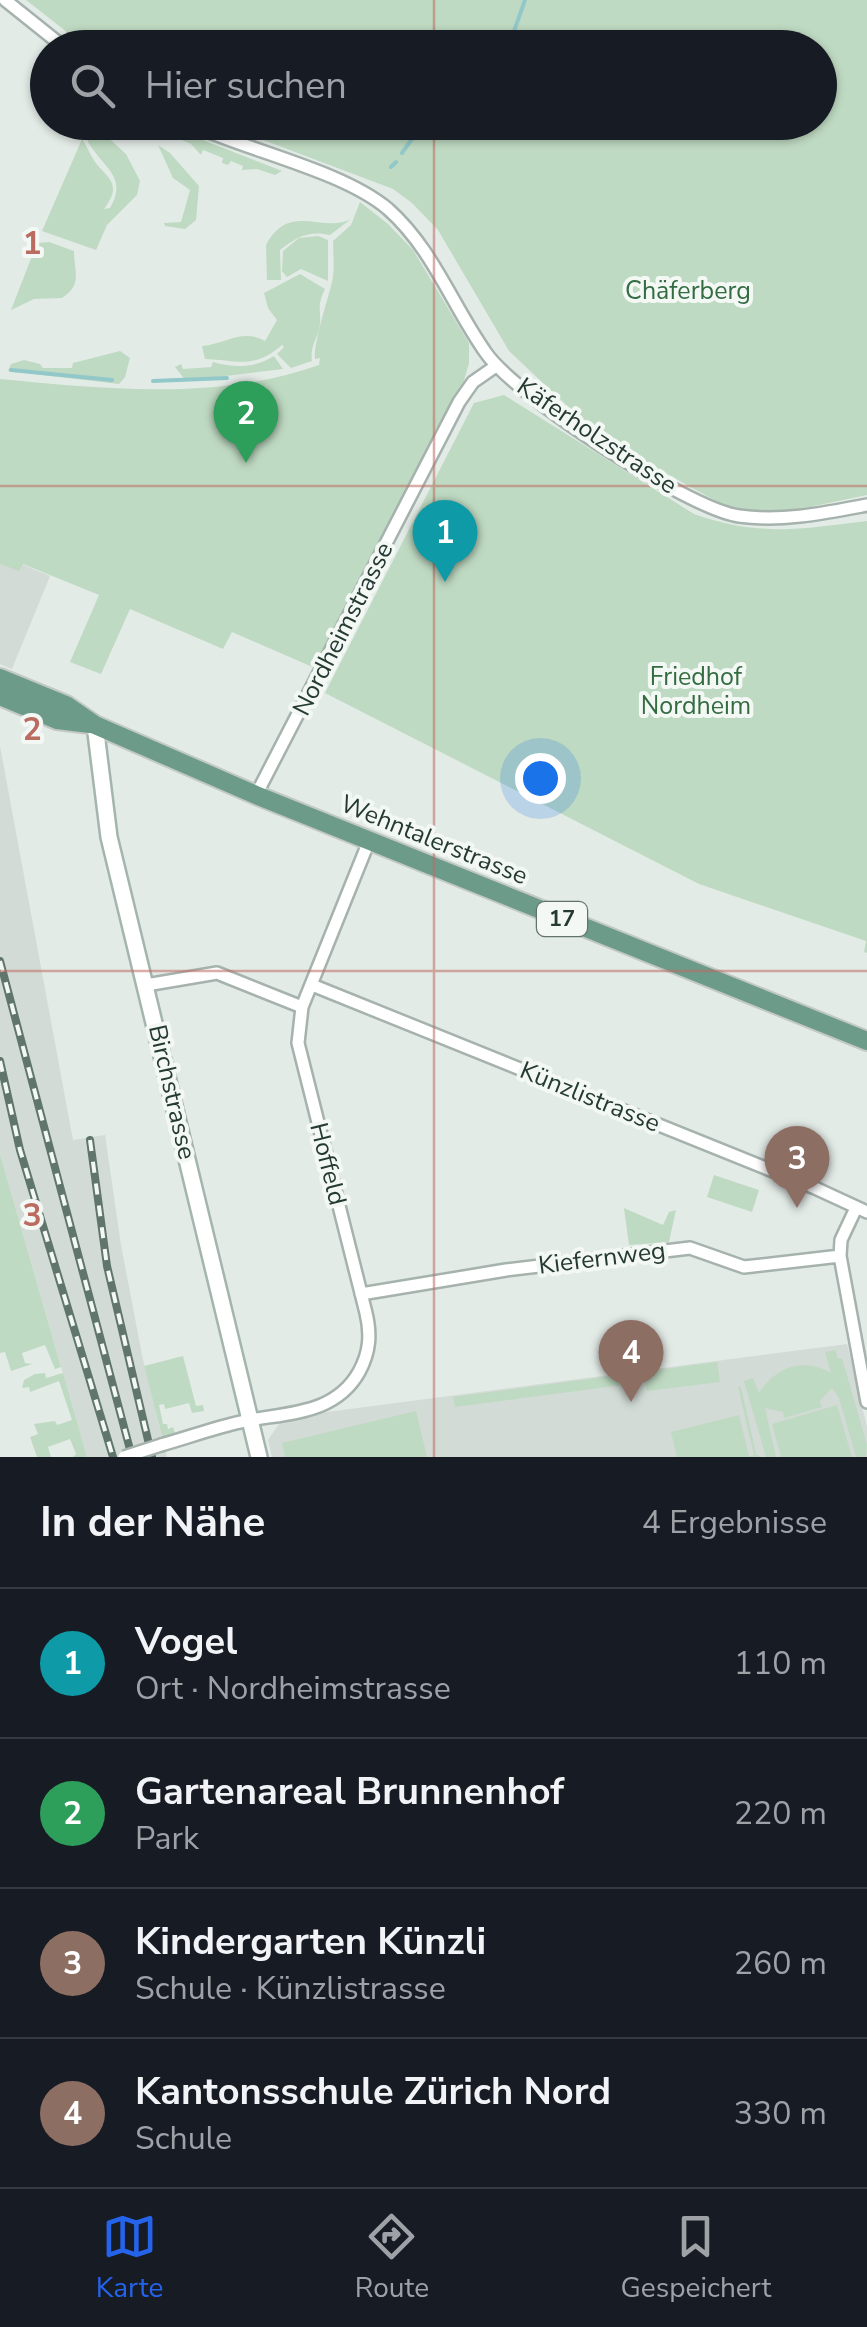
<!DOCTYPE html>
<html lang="de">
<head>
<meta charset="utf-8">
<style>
	body { margin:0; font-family:"Nunito Sans",sans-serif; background:#242831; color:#f1f3f6 }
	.you { position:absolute; left:540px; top:778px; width:35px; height:35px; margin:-25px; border:8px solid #fff; border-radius:50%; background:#1a73e8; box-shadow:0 0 0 15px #1a73e833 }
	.badge { display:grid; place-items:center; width:65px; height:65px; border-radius:50%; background:#2563eb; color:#fff; font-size:32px; font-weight:700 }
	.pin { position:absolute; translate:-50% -82px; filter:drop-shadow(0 2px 5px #0008) }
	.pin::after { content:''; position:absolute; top:52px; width:35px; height:30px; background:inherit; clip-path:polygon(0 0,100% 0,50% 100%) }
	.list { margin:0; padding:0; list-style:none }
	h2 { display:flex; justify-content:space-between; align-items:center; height:130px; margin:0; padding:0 40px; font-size:42px }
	h2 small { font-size:32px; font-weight:400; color:#9ea1a6 }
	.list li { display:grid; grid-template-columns:65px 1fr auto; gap:30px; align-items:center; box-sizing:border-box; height:150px; padding:0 40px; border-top:2px solid #363941 }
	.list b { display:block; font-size:38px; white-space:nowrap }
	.list p { margin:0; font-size:32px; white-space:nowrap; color:#9ea1a6 }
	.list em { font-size:32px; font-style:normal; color:#9ea1a6 }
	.icon { flex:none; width:55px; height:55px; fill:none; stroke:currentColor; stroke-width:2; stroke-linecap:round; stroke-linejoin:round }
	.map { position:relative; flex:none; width:867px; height:1457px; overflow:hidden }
	.search { position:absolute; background:#171b24; box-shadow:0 2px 8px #0004; left:30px; right:30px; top:30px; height:110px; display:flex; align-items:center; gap:25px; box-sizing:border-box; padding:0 35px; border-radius:55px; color:#9ea1a6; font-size:38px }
	.sheet { height:730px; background:#171b24 }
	nav { display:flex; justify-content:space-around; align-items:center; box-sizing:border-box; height:140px; border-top:2px solid #363941; background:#171b24; font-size:28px; color:#9ea1a6 }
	nav a { display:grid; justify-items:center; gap:5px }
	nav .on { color:#2563eb }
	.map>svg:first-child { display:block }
</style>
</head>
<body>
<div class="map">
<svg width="867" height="1457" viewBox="0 0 867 1457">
	<rect width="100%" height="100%" fill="#e3ebe7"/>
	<path fill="#d2dbd5" d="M0,555L50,576L12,669L0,664Z
		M0,746L73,1140L105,1135L121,1245L143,1360L167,1457H87L0,1154Z
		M847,1344L867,1427V1457H272L268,1440L281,1421L312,1414Z"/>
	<path fill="#bfdac2" d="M26,0H867V495L795,510L758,513L723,505L599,436L509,351L438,230L412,203L393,189L218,123L820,122V48L86,47Z
		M89,123H91L83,141C89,149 93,162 101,169C116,184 117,191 104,209L110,208C128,176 104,169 88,142L87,135L94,123H109L102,132L126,154L140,181L137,195L107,225L96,250L42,231Z
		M172,128L282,171L275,175L257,169L242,170L243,166L231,161L228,165L222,163L223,158L203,150L201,155L191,144L173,136Z
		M158,145L170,153L199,186L196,220L185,229L165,226L164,223L181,222L190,190L173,178Z
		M360,202L388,224L413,250L469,343V363L463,384L317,669L232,632L223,649L130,609L101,674L70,662L99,595L23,564L19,571L0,564V379C105,389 218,401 319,365L320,358L315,359C313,344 328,299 332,282C335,269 333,254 333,241L351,225Z
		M351,219L330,235C309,230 296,237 280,250L281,280H267L266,245C289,201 324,234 351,219Z
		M318,236L328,240V281L301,269L287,277L282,271L283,251L299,238Z
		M49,242L74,251C74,272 83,284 62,298L34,299L11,310L37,243Z
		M300,274L325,289C315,309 323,312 319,329C316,341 310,347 312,361L291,368L277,354L284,347L282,345C253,370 237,360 205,359L202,346C226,344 242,328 265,341L277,320L268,308L264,293Z
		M120,351L130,358L125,377L119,384L8,371L11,364L24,360L40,364L43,368H72L73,363Z
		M274,356L283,369L186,381L175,367L181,364L183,369L211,367L213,362C235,368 255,368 274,356Z
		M504,395L694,514C759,537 801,529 867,521V953L864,952L866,941L699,884L325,693L474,403Z
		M0,1154L61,1367L55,1369L45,1345L22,1353L25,1363L32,1364L11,1371L5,1352L0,1353Z
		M714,1175L759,1190L752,1212L707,1197Z
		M624,1208L663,1225L669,1212L676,1210L669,1242L629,1245Z
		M835,1350L838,1359L842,1358L867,1445L866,1457H856L839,1398L832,1388L820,1401L822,1407L784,1418L783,1412L765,1408L776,1457H766L744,1381L753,1378L759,1393C776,1367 802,1357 831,1373L825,1352Z
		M183,1356L196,1406L203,1405L204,1411L192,1413L189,1403L165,1409L164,1404L159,1405L163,1424H167L168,1429L173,1427L176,1436L163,1440L144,1366Z
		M717,1362L720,1382L647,1391L645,1382L455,1407L453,1397Z
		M45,1373L46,1378L63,1373L87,1457H73L76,1454L70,1439L48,1447L51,1457H37L30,1437L38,1434L34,1424L55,1421L57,1425L72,1420L59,1381L30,1392L29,1387L22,1388L24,1380L35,1374Z
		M738,1387H741L756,1454L761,1457H677L671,1432L739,1415L749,1456L754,1455Z
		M837,1405L852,1457H781L772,1424Z
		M416,1411L427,1457H285L282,1443Z"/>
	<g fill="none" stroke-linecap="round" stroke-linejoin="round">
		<path stroke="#92c8c9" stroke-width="4" d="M478,46L483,41L513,34L525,0
			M402,153L424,122
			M391,167L396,162
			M11,370L112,380
			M153,381L227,378"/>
		<defs>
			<path id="street" d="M5,0L65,48
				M186,122C244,150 342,170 388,209C433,249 452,305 486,353C516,396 688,509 739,516C782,522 825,513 867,505
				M256,795L459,402L473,382L496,366
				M146,985L217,973L302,1007
				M312,985L815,1188L867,1212
				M856,1208L841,1240L840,1256L867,1402
				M361,1294L506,1270L690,1248L744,1267L840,1256
				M161,1445C186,1438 211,1429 236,1423C280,1412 333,1418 359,1372C370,1352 371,1334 366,1313L298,1043L302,1007L369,841"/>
			<path id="secondary" d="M95,725L109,837L259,1457"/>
			<path id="primary" d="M0,678L66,705L95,725L256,795L867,1041
				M0,696L57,720L90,724"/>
		</defs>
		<use href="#street" stroke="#a6b2ad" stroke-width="16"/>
		<use href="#secondary" stroke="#a3b5ad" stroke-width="20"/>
		<use href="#primary" stroke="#c2c8c6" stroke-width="22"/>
		<use href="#street" stroke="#fff" stroke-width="11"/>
		<use href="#secondary" stroke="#fff" stroke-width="15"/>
		<use href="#primary" stroke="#6d9b89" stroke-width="18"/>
		<defs>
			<path id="rail" d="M0,961L132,1457
				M0,1061L20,1150L113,1457
				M90,1140L107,1266L152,1457"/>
		</defs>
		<use href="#rail" stroke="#60766d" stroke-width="8"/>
		<use href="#rail" stroke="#f3f8f5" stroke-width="4" stroke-dasharray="11" stroke-linecap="butt"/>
		<defs>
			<path id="street-bridge" d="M124,1457L161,1445"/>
		</defs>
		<use href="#street-bridge" stroke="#a6b2ad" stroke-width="16" stroke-linecap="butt"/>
		<use href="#street-bridge" stroke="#fff" stroke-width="11"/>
	</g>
	<path fill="none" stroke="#bb6c60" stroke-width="2.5" stroke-opacity="0.55" d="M434,0V48M434,122V1457M0,486H867M0,971H867"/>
	<g text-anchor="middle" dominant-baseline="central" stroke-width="8" stroke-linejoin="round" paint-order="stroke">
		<rect fill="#f3f8f5" stroke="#63736c" stroke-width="2.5" x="537" y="902" width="50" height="34" rx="8"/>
		<g font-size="22" font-weight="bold" fill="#253a32">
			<text x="562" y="919">17</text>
		</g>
		<g font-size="25" fill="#346c42" stroke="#f3f8f5">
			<text x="688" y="291">Chäferberg</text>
			<text x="696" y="677">Friedhof<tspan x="696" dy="29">Nordheim</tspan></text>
		</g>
		<g font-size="25" fill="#253a32" stroke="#f3f8f5">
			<text transform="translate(597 436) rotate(34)">Käferholzstrasse</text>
			<text transform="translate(343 629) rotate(-63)">Nordheimstrasse</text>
			<text transform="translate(434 840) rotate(22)">Wehntalerstrasse</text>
			<text transform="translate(172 1092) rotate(77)">Birchstrasse</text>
			<text transform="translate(590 1097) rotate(22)">Künzlistrasse</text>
			<text transform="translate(328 1164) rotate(76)">Hoffeld</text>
			<text transform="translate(602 1258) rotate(-7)">Kiefernweg</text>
		</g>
	</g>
	<g font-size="32" text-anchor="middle" font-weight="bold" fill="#bb6c60" stroke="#f3f8f5" stroke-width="8" stroke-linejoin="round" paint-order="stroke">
		<text x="32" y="254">1</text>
		<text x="32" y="740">2</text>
		<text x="32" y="1226">3</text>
	</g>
</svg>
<div class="you"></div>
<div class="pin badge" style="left:445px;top:582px;background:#0f9aa8">1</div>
<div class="pin badge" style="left:246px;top:463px;background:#2e9e5b">2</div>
<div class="pin badge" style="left:797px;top:1208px;background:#8d6e63">3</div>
<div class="pin badge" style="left:631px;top:1402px;background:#8d6e63">4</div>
<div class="search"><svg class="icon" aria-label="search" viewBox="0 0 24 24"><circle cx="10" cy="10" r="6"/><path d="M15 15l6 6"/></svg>Hier suchen</div>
</div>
<section class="sheet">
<h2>In der Nähe<small>4 Ergebnisse</small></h2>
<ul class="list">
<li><span class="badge" style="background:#0f9aa8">1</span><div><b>Vogel</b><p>Ort · Nordheimstrasse</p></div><em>110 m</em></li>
<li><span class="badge" style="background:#2e9e5b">2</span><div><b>Gartenareal Brunnenhof</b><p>Park</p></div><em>220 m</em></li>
<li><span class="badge" style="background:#8d6e63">3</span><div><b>Kindergarten Künzli</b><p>Schule · Künzlistrasse</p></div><em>260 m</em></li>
<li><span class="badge" style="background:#8d6e63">4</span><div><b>Kantonsschule Zürich Nord</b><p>Schule</p></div><em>330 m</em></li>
</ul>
</section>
<nav>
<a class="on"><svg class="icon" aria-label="map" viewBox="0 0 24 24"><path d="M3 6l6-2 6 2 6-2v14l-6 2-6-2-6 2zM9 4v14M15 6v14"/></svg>Karte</a>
<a><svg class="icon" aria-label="directions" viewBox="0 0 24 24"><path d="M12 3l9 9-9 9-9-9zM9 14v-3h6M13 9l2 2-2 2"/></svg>Route</a>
<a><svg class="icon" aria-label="saved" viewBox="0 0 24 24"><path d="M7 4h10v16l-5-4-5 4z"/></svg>Gespeichert</a>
</nav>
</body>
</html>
